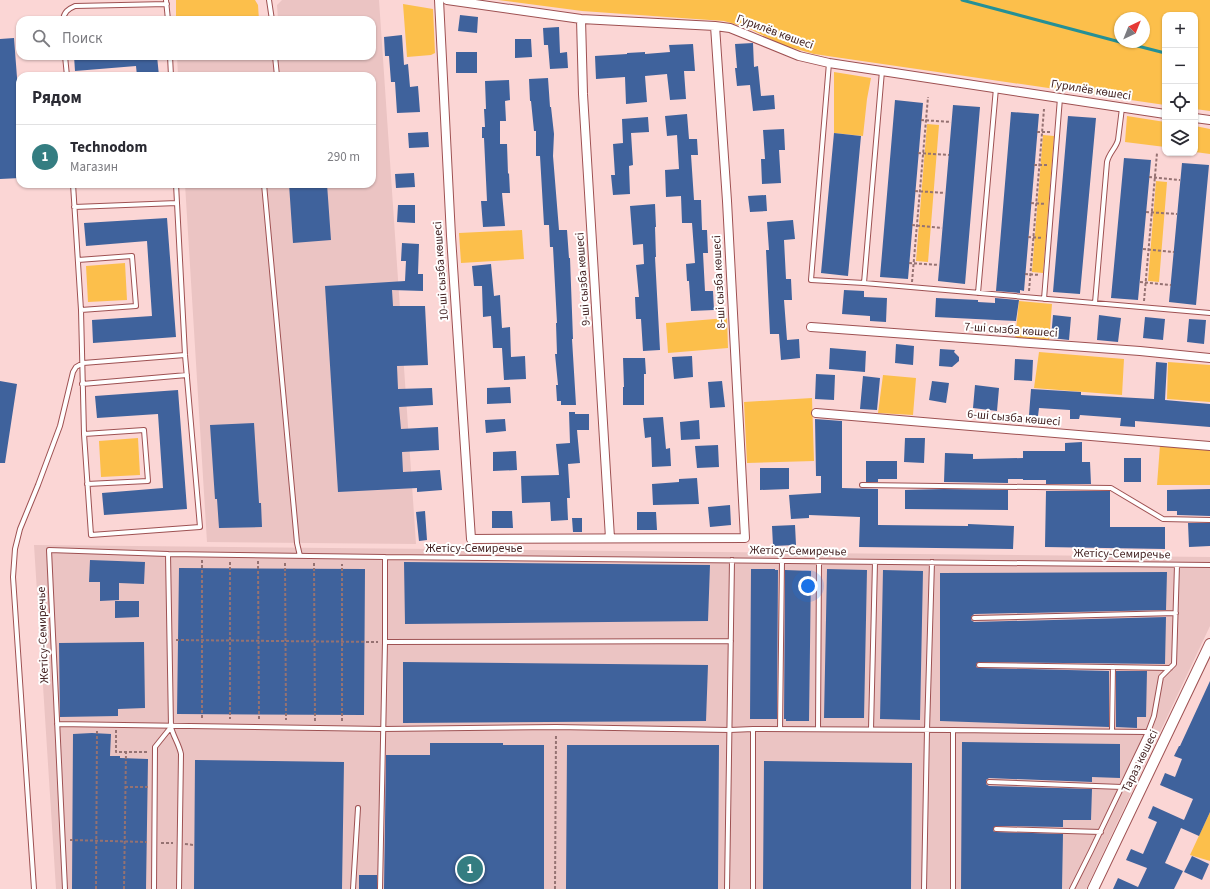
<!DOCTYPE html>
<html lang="ru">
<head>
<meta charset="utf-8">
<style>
	body { margin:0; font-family:"Source Sans 3",sans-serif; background:#f7f7f7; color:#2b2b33 }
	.controls { position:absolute; right:12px; top:12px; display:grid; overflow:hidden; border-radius:8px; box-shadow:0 1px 3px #0004 }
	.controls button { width:36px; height:36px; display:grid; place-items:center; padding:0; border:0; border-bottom:1px solid #e1e1e2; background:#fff; color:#2b2b33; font:20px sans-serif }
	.compass { position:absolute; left:1114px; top:12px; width:36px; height:36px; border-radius:50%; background:#fff; box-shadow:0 1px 3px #0004; rotate:43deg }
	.you { position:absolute; left:808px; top:586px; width:14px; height:14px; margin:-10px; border:3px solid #fff; border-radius:50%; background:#1a73e8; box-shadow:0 0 0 6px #1a73e833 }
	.badge { display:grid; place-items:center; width:26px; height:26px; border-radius:50%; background:#347d81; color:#fff; font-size:13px; font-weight:700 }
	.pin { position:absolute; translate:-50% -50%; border:2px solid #fff; box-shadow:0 1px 4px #0006 }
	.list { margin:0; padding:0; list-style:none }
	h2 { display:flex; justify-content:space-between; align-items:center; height:52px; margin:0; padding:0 16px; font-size:17px }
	h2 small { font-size:13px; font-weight:400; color:#7c7c81 }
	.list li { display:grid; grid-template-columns:26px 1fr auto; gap:12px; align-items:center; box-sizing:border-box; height:64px; padding:0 16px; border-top:1px solid #e1e1e2 }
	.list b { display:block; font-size:15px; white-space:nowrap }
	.list p { margin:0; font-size:13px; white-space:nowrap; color:#7c7c81 }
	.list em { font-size:13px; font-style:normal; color:#7c7c81 }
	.icon { flex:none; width:22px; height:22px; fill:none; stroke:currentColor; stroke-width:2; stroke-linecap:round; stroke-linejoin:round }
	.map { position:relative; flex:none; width:1210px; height:889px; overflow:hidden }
	.search { position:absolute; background:#fff; box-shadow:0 1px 3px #0004; left:16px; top:16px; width:360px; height:44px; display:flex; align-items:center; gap:10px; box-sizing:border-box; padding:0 14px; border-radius:12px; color:#7c7c81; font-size:15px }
	.panel { position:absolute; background:#fff; box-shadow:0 1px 3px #0004; left:16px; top:72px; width:360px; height:116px; border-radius:12px }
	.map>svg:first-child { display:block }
</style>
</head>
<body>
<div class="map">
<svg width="1210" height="889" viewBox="0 0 1210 889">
	<rect width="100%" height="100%" fill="#fbd6d5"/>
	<path fill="#ebc4c3" d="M282,0H379L416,544L207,542L185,184H372V76H178L177,56H372V20H278L277,5Z
		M34,545L1210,557V626L1086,889H56Z"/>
	<path fill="#fcbf4b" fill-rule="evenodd" d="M176,0H255L258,5L259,20H176Z
		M498,0H1210V111L1195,109V15H1165V105L814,54L782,45L748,28L724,21L582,11ZM1120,18H1144V42H1120Z
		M403,4L433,9L435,53L431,55L407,57Z
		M834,72L871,78L867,99L863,136L834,133Z
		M1127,116L1165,122V147L1125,142Z
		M927,124L939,125L928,262L916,261Z
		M1195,126L1210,129V154L1195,152Z
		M1043,135L1054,136L1043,273L1032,272Z
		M1156,181L1167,182L1159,282L1148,281Z
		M522,230L524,259L461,263L459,233Z
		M125,263L127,300L88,302L86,266Z
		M1019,301L1052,304L1049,342L1015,339Z
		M727,318L728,348L668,353L666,323Z
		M1039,352L1124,359L1122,395L1034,388Z
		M1168,362L1210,365V402L1167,399Z
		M883,375L916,378L913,415L878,413Z
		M812,398L814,461L747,463L744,402Z
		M138,438L140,475L101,477L99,441Z
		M1160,445L1210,449V485H1157Z
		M1210,812V861L1190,855Z"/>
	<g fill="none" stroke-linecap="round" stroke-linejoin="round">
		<path stroke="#259096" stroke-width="3" d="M962,0L1120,42
			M1122,42L1165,53"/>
	</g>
	<path fill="#3f629c" d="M460,15L478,17L477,33L458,31Z
		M559,27L560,53L567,52L568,68L550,69L548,45H544L543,28Z
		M402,35L404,65L408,64L410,87L418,86L420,112L397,113L395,82H391L389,56H385L384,37Z
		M14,38L20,117V178L0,179V39Z
		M515,39H531L532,57L515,58Z
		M753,43L754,67L758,66L761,96L774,95L775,109L753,111L750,85L737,86L735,68H737L735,44Z
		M693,44L695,71H684L686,99L670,100L667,74L645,76L647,102L626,104L625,77L596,79L595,56L627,54V53L645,52V54L670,52L669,45Z
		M456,52H477V73H456Z
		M74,56H157L159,76H137L136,66L75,71Z
		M548,78L550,107H551L554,134L553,156L559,230H567L569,258H570L573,339H572L576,405H561V401H557L556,385H558L555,354H557L556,323H557L553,247H550L549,225H544L540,156H536V131H534L531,101H530L529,79Z
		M509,80L510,100L505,101L506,121H500V144H507L508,174L509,173L510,193H502L505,226L483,227L481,201H487L484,138H482V127H485L484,109H486L485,81Z
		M895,100L923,103L908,279L880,277Z
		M953,105L980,107L965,284L938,281Z
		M1011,112L1039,114L1024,291L1020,290V293L996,291Z
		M687,114L689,139H697L698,155H691L694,200H701L702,230H707L708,253H703L705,291H713L714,310L691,311L689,281H687L686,264L695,263L692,223H682L681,196L666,197L665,170L679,169L677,135L667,136L665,116Z
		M1068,116L1096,118L1080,294L1053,292Z
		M648,117L649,132L631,133L633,165L629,166L630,194L613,195L611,175H615L613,144L623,143L622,119Z
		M784,129L785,150H779L781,183L762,184L761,159H765L763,130Z
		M428,132L429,147L409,148L408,133Z
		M834,133L861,136L848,276L821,273Z
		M1124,158L1151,160L1138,300L1111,298Z
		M1182,163L1209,165L1196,305L1169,302Z
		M414,173L415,187L396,188L395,174Z
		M289,184H327L331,240L293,243Z
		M766,195L767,211L750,212L748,196Z
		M655,204L656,227H655L656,257H655L660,350L643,351L641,319H636L635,297H639L636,265L644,264L643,244L633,245L630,206Z
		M398,205H415V223L397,222Z
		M167,218L176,337L93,343L92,320L152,316L147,241L86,246L84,223Z
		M793,220L795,239L784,240L786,279H791L792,300H784L787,340L799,339L800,358L781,360L779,334H770L766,250H769L767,222Z
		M402,243L419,244L418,274H423V291L392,290L393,306H425L428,365L397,366L398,389L432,388L433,405L399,407L401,429L438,427L439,450L402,452L403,472L440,470L442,490L417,492V488L338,492L325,286L405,281L406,261H401Z
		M491,264L494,296L500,295L502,328L510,327L511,357L525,356L526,379L504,380L502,348H493L491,316L483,317L482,286H474L472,266Z
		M844,290L864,291V297L887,298L886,322L870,321V316L842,314Z
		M936,298L978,300V302L995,303V298L1019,300L1016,321L935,317Z
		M1053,315L1071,317L1069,340L1051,338Z
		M1099,315L1121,318L1118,342L1097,340Z
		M1145,317L1165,319L1163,340L1143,338Z
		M1189,319L1206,320L1204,344L1187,342Z
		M896,344L914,346L913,365L895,363Z
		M830,348L866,351L865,372L829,369Z
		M940,349L955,350L954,352L959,357V361L952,367L939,366Z
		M692,356L693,377L674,379L672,357Z
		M623,358H645L646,374H644V405H623V387H624Z
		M1015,359L1033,360L1032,381L1014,380Z
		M1156,362L1167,363L1165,400L1210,404V427L1135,421V427L1120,426L1121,418L1080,415L1079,419H1070V410L1039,408L1038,416L1029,415L1031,389L1081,392V395L1154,399Z
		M816,374L835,375L834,400L815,399Z
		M863,376L880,378L877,410L860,409Z
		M0,381L17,384L5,463H0Z
		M722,381L725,407L710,408L708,382Z
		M932,381L949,383L946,403L929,400Z
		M975,385L999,388L997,411L973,408Z
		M510,387L511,403L487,404V388Z
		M178,390L187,509L104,515L102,493L163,488L158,414L97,418L95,396Z
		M569,412H575V414H589V430H577L580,463L568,464L570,498H567L568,520L551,521L550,502L522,503L521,476L559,475L556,444L570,443Z
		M663,417L666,449L670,448L671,466L652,467L651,437L645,438L643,418Z
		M505,419L506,431L486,433L485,420Z
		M815,419L842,421V488L878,489V525L968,526V524L1014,526L1013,549L859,547L860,517L809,515V518L791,519L789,495L821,493V476H816Z
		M699,420L700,439L681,440L680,422Z
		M254,423L259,503H261L262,527L219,528L217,499H215L210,425Z
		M905,438H925L924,463L904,462Z
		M1082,442V462H1090L1091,484H1046V480H1023V479H1008V483L944,482L945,453L973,454V459L1023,458V451H1065V443Z
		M718,445L719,467L697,468L695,446Z
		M516,451L517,470L493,471V452Z
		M1124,458H1141V482H1124Z
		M866,461H897V479H878V482H866Z
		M760,468H789V489L760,490Z
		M697,478L699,504L653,505L652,484L679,482V479Z
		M944,489L1008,490V510L905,509V490Z
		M1210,489V516L1177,515V511H1167V490Z
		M1046,491H1110V527H1165V549L1045,547Z
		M730,505L731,525L710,527L708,507Z
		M425,511L427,540L419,541L416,512Z
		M492,511H512L513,528H492Z
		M637,512H656L657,530H637Z
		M572,518H582V532H573Z
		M1188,523H1210V546L1189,547Z
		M795,525L796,545L773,546L772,526Z
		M90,560L145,562L144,584L119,583V600L100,601V582H89Z
		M404,562L710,565L708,621L405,624Z
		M179,568L365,569L364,715L177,714Z
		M751,569H775V570H778L777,719H750Z
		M827,569L867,570L864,718H824Z
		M785,570L811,571L809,721H786V719H784Z
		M883,570L923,571L920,720L880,719Z
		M1167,572L1166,610L974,614L971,617V620L974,622L1166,617L1165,664L979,662L976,664V667L979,668L1109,671V727L940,721V573Z
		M115,601H139V617L115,618Z
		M144,642L145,708L118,709V716L60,717L59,643Z
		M403,662L708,665L706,721L403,723Z
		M1116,671H1147L1146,717H1137V728L1116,727Z
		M1210,681V812L1199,836L1181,828L1165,863L1183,871L1174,889H1113L1118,878L1138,887L1147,868L1126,860L1131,849L1143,854L1157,822L1148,818L1153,806L1184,820L1193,799L1160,785L1165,773L1175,777L1182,759L1174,756L1179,746H1180Z
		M92,733L111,734L110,756H120V758L148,759L146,889H72L73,734Z
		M962,742L1120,744V778L1092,777V782L989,778L986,780V784L989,786L1092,789L1091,820H1063V827L996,826L993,829V831L996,832L1063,834L1062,889H961Z
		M430,743H503V745H544V889H384L386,755H430Z
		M567,745H719L718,889H566Z
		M195,760L344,762L342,889H194Z
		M764,761L912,763L911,889H763Z
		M1192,856L1209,864L1202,880L1184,872Z
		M359,875H377V889H359Z"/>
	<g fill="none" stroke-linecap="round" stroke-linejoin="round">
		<defs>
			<path id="service" d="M166,0L168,20
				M269,0L272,20
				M63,20C64,12 68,9 75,6L167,4
				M65,56L67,76
				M170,56L171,76
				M275,56L277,76
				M829,63L811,280L864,283
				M882,71L864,283L1210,313
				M73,184L81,310L84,434L91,535L200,527L185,355L176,184
				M264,184L297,543L300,556
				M74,207L177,203
				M78,260L132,256L136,306L81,310
				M978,293L996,88
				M1044,299L1060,98
				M1095,303L1107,162C1109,153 1116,148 1118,140L1122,108
				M82,384L187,375
				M84,434L144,430L148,481L87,484
				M862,485L1111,488L1163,519L1210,520
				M974,618L1176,613
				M731,641L385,642V557L1210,565
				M979,665L1170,668
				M57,724L383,729L556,727L730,730L753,729
				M171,727C173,736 179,744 181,754L179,889
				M780,729L782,561
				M818,729L819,562
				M871,729L875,562
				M953,730L1148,732L1154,716L1161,677L1174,664L1177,565
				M1112,731L1113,667
				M989,782L1122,787
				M996,829L1101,832
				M34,889L13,577L15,549L20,529L38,485L60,426L73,372L76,367L83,363L185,355
				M65,889L49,550L168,554
				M154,889L155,747L171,727L168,554L385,557
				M353,889L358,808
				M380,889L385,642
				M727,889L732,560
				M753,889V729L953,730V889
				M924,889L927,730L932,562
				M1072,889L1091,851L1148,732"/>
			<path id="minor" d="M439,0L451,236L471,539L745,538L727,201L715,26
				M447,0L581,19L715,26L730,28L799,56L829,63L1165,114
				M581,19L583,94L610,538
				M1195,118L1210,120
				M811,327L1140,351L1210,358
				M816,413L1210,446"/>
			<path id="tertiary" d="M1093,889L1210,644"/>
		</defs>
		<use href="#service" stroke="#9e5152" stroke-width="6"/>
		<use href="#minor" stroke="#9e5152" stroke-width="10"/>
		<use href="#tertiary" stroke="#9e5152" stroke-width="12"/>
		<path stroke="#957272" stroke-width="2" stroke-dasharray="3 2" stroke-linecap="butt" d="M921,120L951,122
			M1037,132H1050
			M918,153L949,155
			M1034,165H1049
			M1149,177L1180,180
			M915,191L945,193
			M1031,203L1046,204
			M1146,212L1177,214
			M912,225L942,228
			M1028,237L1043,238
			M1143,249L1174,252
			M909,263L939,265
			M1025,274L1040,275
			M912,282L928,97
			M1140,282L1171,285
			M1029,291L1044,109
			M1144,301L1157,153
			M202,560V720
			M258,561L259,720
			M230,562V719
			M285,563L286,720
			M314,563L315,721
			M176,640L378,642
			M342,721V564
			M116,730V752H126
			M125,787H148
			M70,840L147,842
			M161,843H173
			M185,844L194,845
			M96,889L97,730
			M124,889L126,752H148
			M555,889L556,734"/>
		<use href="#service" stroke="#fff" stroke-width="4"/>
		<use href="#minor" stroke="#fff" stroke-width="8"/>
		<use href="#tertiary" stroke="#fff" stroke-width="10"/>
	</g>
	<g text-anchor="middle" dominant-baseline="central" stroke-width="4" stroke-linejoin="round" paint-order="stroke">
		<g font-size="12" fill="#401f1f" stroke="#fff">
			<text transform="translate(775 32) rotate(20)">Гурилёв көшесі</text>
			<text transform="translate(1091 90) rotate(9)">Гурилёв көшесі</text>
			<text transform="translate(441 271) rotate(-94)">10-ші сызба көшесі</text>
			<text transform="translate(583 279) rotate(-94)">9-ші сызба көшесі</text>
			<text transform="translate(719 282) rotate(-93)">8-ші сызба көшесі</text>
			<text transform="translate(1011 330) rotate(4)">7-ші сызба көшесі</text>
			<text transform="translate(1014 418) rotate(5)">6-ші сызба көшесі</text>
			<text x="474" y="548">Жетісу-Семиречье</text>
			<text transform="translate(798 551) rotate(1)">Жетісу-Семиречье</text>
			<text transform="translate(1122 554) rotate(1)">Жетісу-Семиречье</text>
			<text transform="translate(43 635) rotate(-92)">Жетісу-Семиречье</text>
			<text transform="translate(1140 761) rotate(-64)">Тараз көшесі</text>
		</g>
	</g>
</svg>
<div class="controls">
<button>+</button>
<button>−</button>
<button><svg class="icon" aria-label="locate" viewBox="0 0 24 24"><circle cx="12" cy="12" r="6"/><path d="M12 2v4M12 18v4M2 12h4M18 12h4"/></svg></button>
<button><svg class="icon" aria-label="layers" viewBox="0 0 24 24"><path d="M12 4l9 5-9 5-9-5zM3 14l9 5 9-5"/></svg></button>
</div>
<svg class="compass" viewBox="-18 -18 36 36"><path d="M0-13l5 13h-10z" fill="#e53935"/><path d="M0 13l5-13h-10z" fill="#7c7c81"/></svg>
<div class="you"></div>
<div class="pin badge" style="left:470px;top:869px">1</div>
<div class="search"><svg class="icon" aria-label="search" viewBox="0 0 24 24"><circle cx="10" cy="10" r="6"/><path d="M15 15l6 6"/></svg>Поиск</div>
<section class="panel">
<h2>Рядом<small></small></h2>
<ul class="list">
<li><span class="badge">1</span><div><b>Technodom</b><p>Магазин</p></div><em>290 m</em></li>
</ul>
</section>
</div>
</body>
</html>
